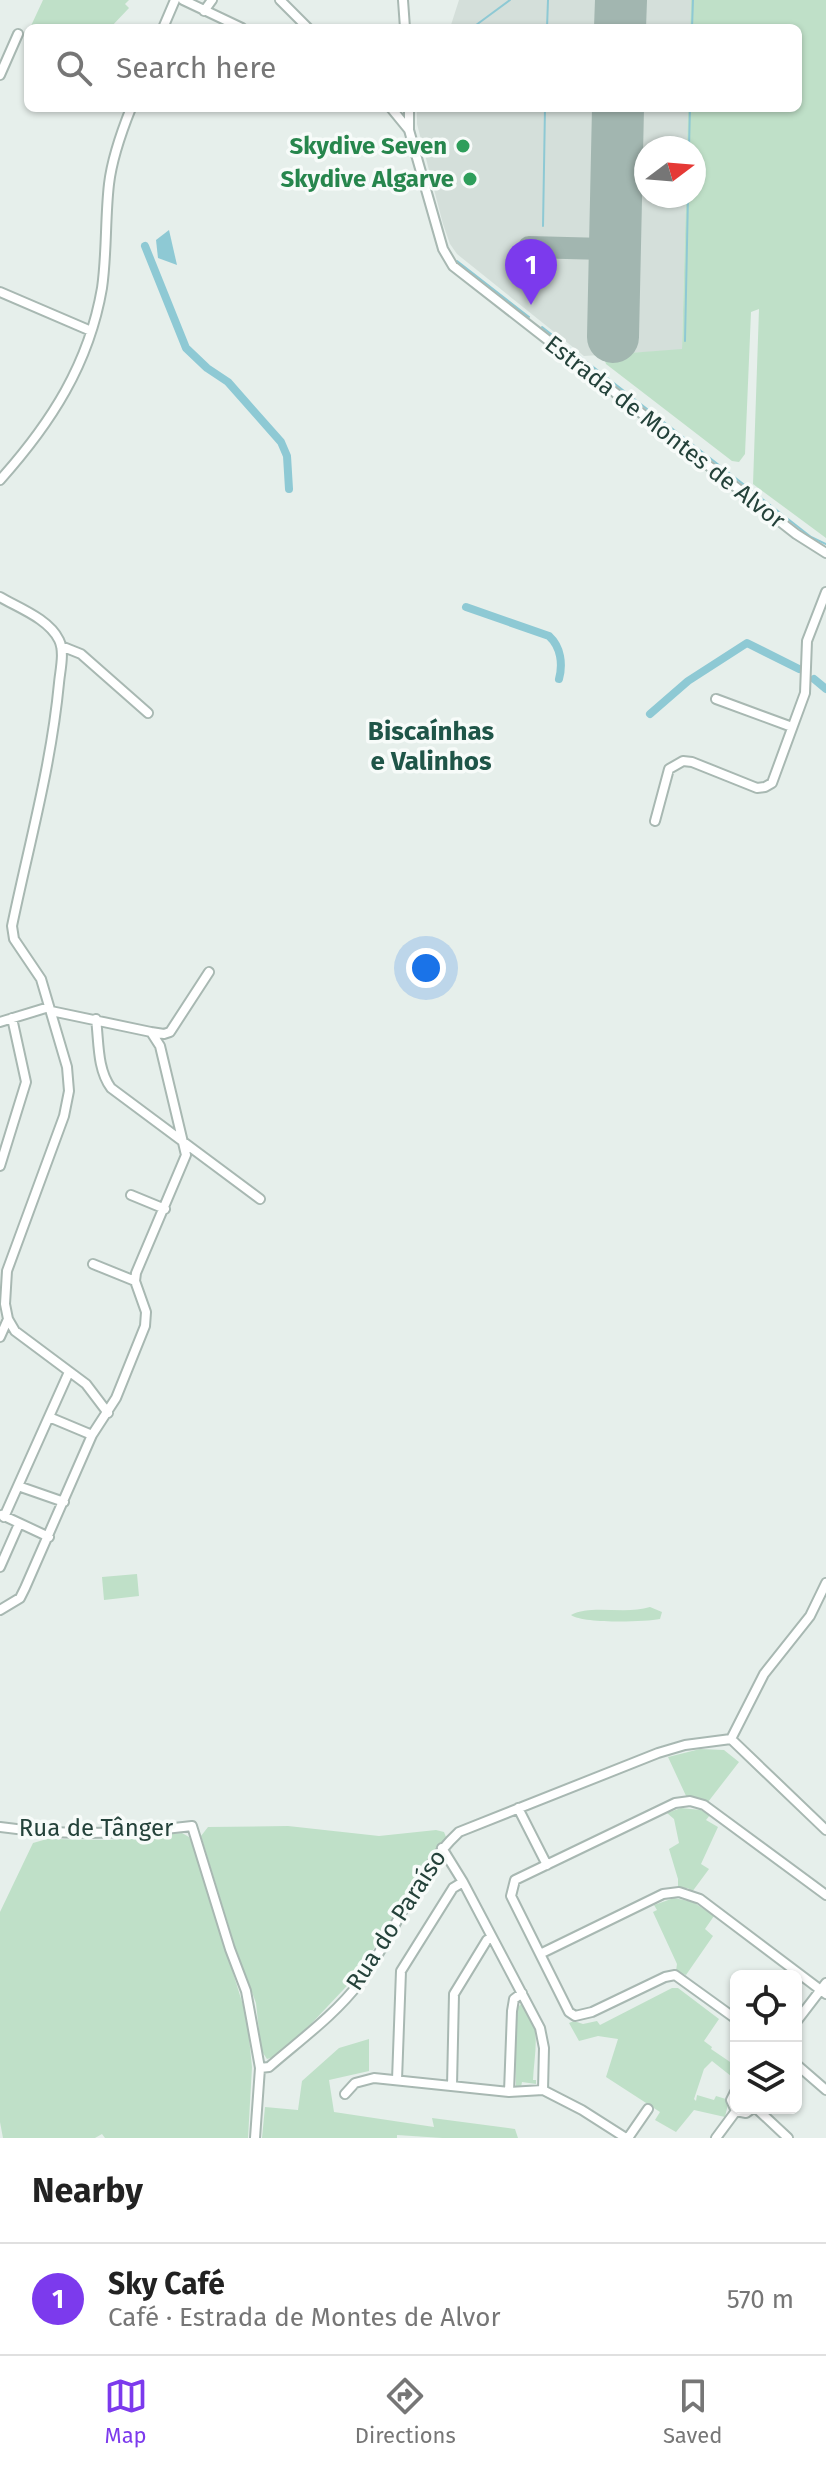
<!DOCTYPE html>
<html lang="en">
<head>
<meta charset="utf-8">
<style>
	body { margin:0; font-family:"Fira Sans",sans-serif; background:#f2f2f2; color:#222 }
	.controls { position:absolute; right:24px; bottom:24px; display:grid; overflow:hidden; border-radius:12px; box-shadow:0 2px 6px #0004 }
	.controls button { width:72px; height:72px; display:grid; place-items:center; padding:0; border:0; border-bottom:2px solid #e0e0e0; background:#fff; color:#222; font:40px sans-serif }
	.compass { position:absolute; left:634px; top:136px; width:72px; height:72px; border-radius:50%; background:#fff; box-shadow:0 2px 6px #0004; rotate:74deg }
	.you { position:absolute; left:426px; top:968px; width:28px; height:28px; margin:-20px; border:6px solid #fff; border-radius:50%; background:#1a73e8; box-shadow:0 0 0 12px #1a73e833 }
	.badge { display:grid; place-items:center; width:52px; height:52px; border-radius:50%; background:#7c3aed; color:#fff; font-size:26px; font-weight:700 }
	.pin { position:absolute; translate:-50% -66px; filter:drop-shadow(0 2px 4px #0008) }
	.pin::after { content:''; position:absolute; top:42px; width:28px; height:24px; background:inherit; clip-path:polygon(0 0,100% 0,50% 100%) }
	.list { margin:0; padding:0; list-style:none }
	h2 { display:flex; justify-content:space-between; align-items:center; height:104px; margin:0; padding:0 32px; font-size:34px }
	h2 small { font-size:26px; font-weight:400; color:#767676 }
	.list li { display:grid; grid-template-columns:52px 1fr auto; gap:24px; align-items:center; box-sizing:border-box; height:112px; padding:0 32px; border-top:2px solid #e0e0e0 }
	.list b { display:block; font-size:30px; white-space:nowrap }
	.list p { margin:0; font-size:26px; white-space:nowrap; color:#767676 }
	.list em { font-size:26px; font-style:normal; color:#767676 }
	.icon { flex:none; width:44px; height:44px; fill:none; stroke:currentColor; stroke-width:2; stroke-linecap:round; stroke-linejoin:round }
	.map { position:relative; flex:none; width:826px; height:2138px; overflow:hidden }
	.search { position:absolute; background:#fff; box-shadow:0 2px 6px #0004; left:24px; right:24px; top:24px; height:88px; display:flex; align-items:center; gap:20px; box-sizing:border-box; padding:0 28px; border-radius:12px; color:#767676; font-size:30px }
	.sheet { height:216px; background:#fff }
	nav { display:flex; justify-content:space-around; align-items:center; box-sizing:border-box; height:112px; border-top:2px solid #e0e0e0; background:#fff; font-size:22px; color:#767676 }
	nav a { display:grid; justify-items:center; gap:4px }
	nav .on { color:#7c3aed }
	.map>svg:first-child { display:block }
</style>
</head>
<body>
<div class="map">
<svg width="826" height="2138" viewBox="0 0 826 2138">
	<rect width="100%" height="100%" fill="#e6efeb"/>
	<path fill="#d4dfda" d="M459,0H691L690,28H450Z
		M417,108H688L687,148H646V196H686L682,350L584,356L457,254L450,244L443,224L417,124Z"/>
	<path fill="#bfe0c8" d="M43,0H129L125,4L129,8L110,28H30Z
		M691,0H826V538L753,484L759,309L751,312L745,454L739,462L732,461L606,364L603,355L682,349L686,196H694V148H687L688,108H798V28H690Z
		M137,1574L139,1596L104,1600L102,1577Z
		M650,1607L662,1612L660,1619C644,1622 584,1624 571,1615C591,1604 625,1615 650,1607Z
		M700,1749L724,1750L739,1762L708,1802L696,1797L687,1798L668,1757Z
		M681,1808L701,1810L710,1815L706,1820L718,1827L701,1864L709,1869L692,1892L688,1888H678V1879L669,1849L679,1843L674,1819L667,1813Z
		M288,1826L379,1836L436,1830L444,1832L446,1837L413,1882L360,1972L311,2024L274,2057L267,2059L261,2050L256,2003L235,1947L201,1836L208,1827Z
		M182,1833L189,1837L194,1847L247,2018L252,2067L248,2138H105L102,2134L95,2138H3L0,2122V1912L33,1843L47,1839L109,1840Z
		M674,1898L693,1902L714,1916L705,1929L713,1936L686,1975L676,1971L677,1964L653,1912L657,1910L654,1905Z
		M672,1988H678L719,2019L704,2041L712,2047L711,2049L736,2066V2080L712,2061L704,2069L694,2099L696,2101L697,2095L714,2100L716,2096L729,2100L725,2117L694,2110L676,2132L655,2120L660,2112L606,2077L618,2039L598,2036L579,2041L569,2023L574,2021L583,2024L597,2021L600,2025Z
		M522,2003C543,2021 534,2055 533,2080H536V2084L522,2082L521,2087L516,2088L515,2037L518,2007Z
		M369,2039V2071L329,2080L334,2112L434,2127L432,2118L515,2129L518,2138H442L397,2135V2138H262L265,2107L298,2110L302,2081L339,2048Z"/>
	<path fill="#8ec9d4" d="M169,230L177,265L158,258L156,240Z"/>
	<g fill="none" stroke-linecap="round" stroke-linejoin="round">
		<path stroke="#8ec9d4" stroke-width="2" d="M472,28L510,0
			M547,28L548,0
			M692,28L693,0
			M689,148L690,108
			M543,226L545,108
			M457,261L529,317
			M542,327L811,537L826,544
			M685,341L688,196"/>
		<path stroke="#8ec9d4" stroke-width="8" d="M145,246L186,348L207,368L228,382L281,442L287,456L289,489
			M466,607L549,636C561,647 563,664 559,679
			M814,679L826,689
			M650,714L688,681L747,643L799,669"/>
		<path stroke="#a2b6b0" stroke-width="22" d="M529,247L605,249L615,258"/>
		<path stroke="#a2b6b0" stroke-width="52" d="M620,28L621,0
			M613,337L618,108"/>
		<defs>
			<path id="minor" d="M183,0L242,28
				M280,0L308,28
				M403,0L405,28
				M204,11L212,0
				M163,28L175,0
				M0,75L18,34
				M391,108L409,130L443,249L453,266L796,534L826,553
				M409,108V129
				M0,292L91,331
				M0,480C51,423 89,364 102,288C107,253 105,219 109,184C112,158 121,133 131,108
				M0,597C19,608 49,619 59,640C65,652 60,671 59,683C51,767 29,844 12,926L14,939L41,979L67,1067L69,1091L64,1116L7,1271L5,1304L8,1319L15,1331L86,1384L108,1413
				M61,646L81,654L148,713
				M716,699L792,727
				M655,821L669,769L683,761L692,762L757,788L765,787L772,783L805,693L807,641L826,592
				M96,1019C99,1042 97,1069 111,1088L260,1199
				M0,1022L49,1007
				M151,1032L164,1034L170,1032L209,972
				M0,1166L26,1082L12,1018
				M131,1195L165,1209
				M93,1264L135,1281
				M0,1337L8,1319
				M49,1417L92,1435
				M18,1486L64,1502
				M2,1515L49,1537
				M4,1517L69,1372
				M0,1567L19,1524
				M0,1610L20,1598L25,1588L92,1435L116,1398L145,1326L146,1312L135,1281L136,1273L186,1155L160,1046L151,1032L51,1011
				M731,1739L764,1674L810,1616L826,1583
				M731,1739L826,1830
				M518,1808L547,1865
				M0,1827C63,1836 129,1834 192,1826L230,1949L246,1991L251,2018L260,2068L255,2138
				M442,1848L463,1882L540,2028L544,2048L543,2090
				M540,1954L663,1894L679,1892L700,1899L826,1994
				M736,2019L675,1975L665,1977L592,2012L575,2016L569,2012L511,1896L515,1880L675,1803L690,1801L704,1805L826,1895
				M796,2022L826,1983
				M796,2064L826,2090
				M260,2068L269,2067C300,2040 335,2015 360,1982C396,1933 414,1874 459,1832L658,1753L685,1745L731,1739
				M397,2080L401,1971L453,1888L463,1882
				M452,2086L454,1994L487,1940L492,1938
				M736,2090L731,2100L736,2111L746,2113L753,2108
				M509,2092L512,2011L514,1999L522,1993
				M345,2094L355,2083L374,2078L509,2092L543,2090L582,2110L626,2138
				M756,2108L788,2138
				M628,2138L648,2109
				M716,2138L736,2111"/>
		</defs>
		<use href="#minor" stroke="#a8b8b2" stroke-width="12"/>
		<use href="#minor" stroke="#fff" stroke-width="8"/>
	</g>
	<g fill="#2e9e5b" stroke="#f7fbf9" stroke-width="3">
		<circle cx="463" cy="146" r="8"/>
		<circle cx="470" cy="179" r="8"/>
	</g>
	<g text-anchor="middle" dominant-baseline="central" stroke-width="7" stroke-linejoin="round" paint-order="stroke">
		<g font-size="24" font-weight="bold" fill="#27864d" stroke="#f7fbf9" text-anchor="end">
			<text x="447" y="146">Skydive Seven</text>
			<text x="454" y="179">Skydive Algarve</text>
		</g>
		<g font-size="24" fill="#24423a" stroke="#f7fbf9">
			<text transform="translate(665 432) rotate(38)">Estrada de Montes de Alvor</text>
			<text x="96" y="1828">Rua de Tânger</text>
			<text transform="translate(396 1920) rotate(-57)">Rua do Paraíso</text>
		</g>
		<g font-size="26" font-weight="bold" fill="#1f5548" stroke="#f7fbf9">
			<text x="431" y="731">Biscaínhas<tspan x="431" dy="30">e Valinhos</tspan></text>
		</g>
	</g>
</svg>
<div class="controls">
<button><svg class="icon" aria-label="locate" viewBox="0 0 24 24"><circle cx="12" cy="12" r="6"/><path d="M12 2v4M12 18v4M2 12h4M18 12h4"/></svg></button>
<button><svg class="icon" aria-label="layers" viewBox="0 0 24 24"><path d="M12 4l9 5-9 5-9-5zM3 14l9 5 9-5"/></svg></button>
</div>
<svg class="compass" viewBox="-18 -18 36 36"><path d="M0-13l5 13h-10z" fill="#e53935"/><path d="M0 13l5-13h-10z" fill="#767676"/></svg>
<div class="you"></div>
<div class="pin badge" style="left:531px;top:305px">1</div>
<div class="search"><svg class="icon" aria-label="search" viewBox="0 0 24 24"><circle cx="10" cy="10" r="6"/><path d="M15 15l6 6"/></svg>Search here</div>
</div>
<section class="sheet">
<h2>Nearby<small></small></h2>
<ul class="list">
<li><span class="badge">1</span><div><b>Sky Café</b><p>Café · Estrada de Montes de Alvor</p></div><em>570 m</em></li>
</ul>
</section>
<nav>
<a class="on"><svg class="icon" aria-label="map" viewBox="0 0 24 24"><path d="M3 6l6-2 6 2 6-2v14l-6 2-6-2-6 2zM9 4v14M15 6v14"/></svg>Map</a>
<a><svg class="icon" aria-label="directions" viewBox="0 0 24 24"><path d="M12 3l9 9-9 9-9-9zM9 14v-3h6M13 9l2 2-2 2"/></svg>Directions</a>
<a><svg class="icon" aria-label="saved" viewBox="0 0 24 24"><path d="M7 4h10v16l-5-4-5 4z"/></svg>Saved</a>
</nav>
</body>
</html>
